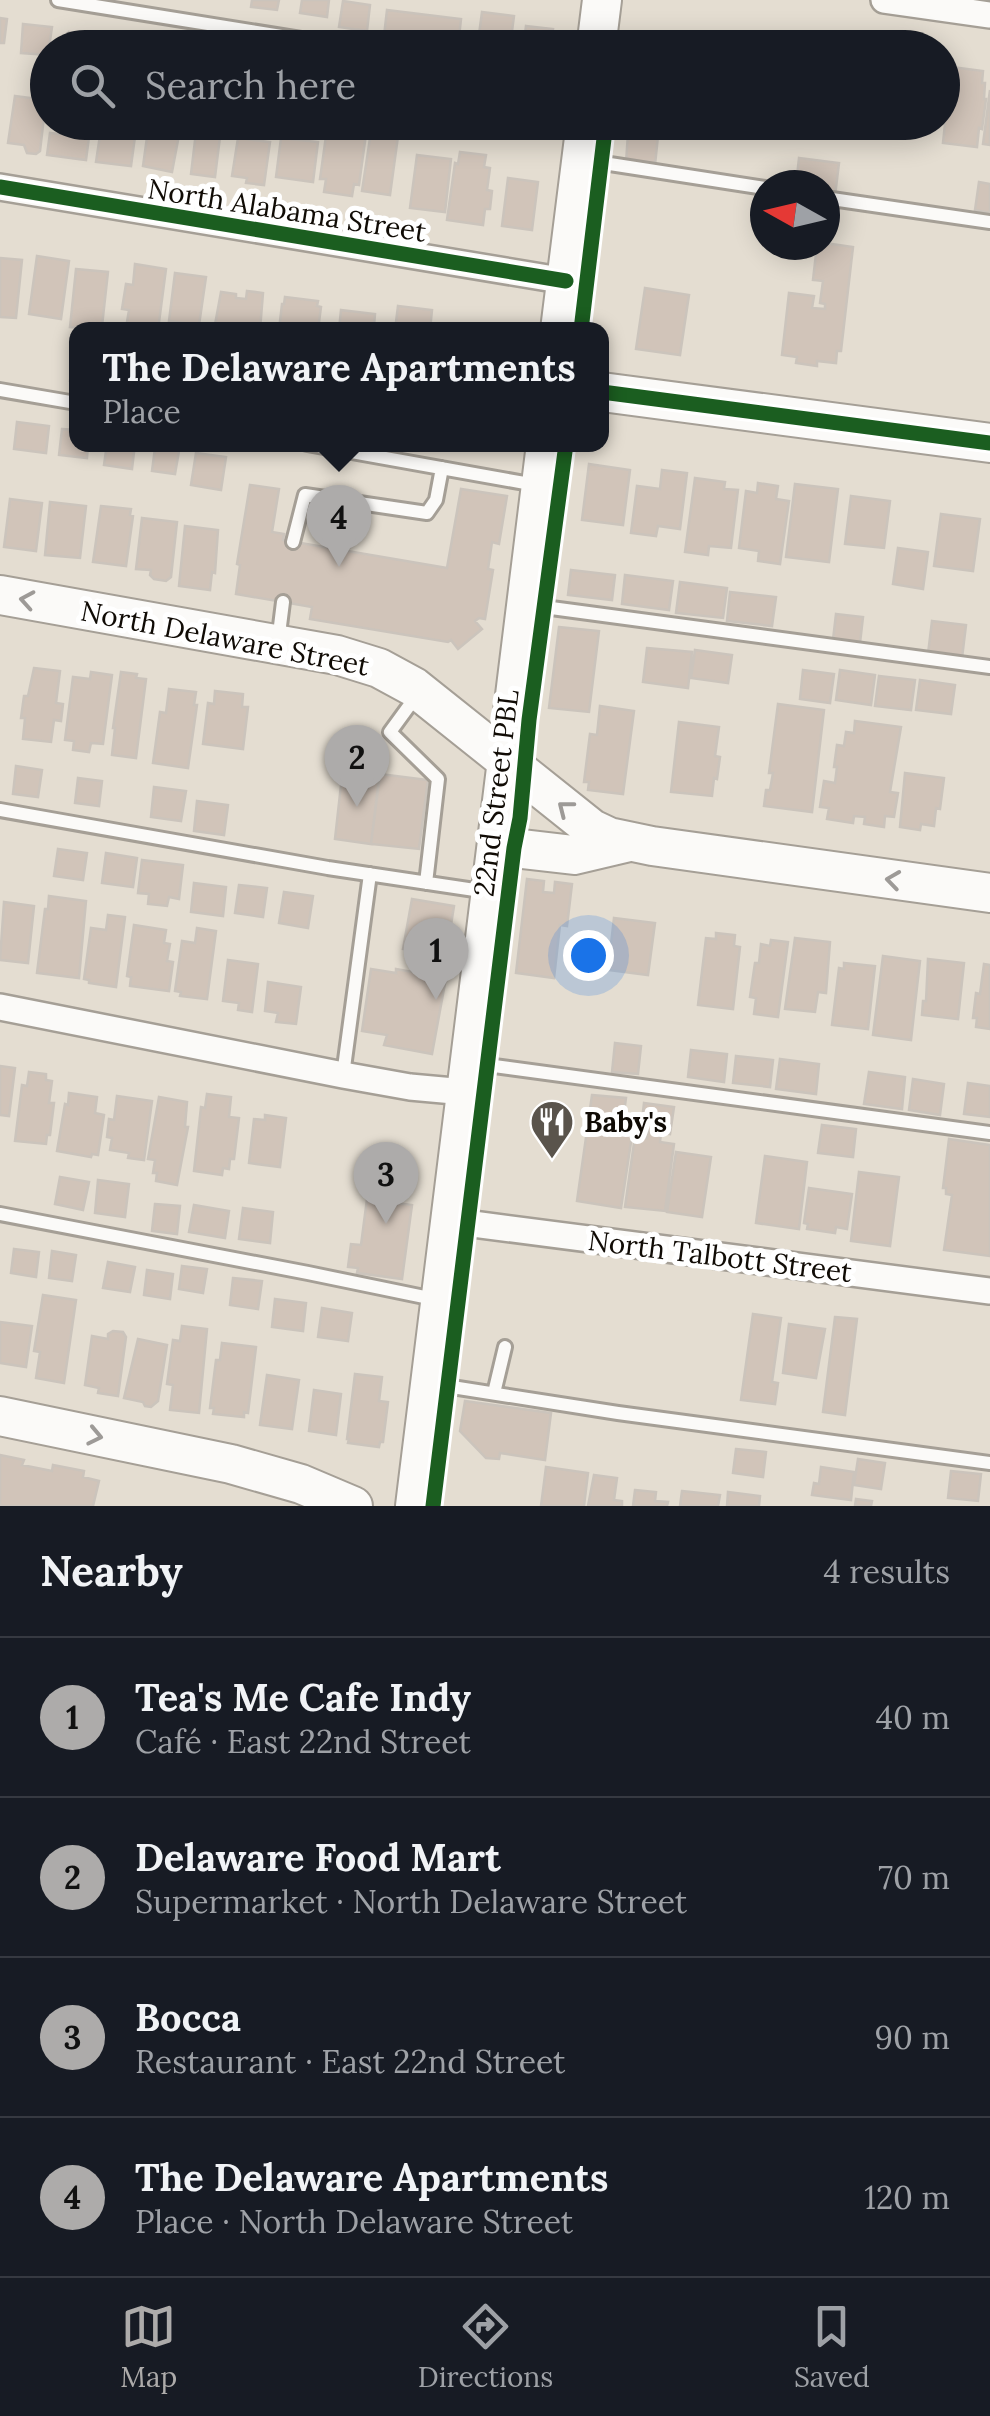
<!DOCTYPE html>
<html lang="en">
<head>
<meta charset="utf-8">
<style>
	body { margin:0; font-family:Lora,serif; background:#20242c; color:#f1f3f6 }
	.compass { position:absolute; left:750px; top:170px; width:90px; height:90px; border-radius:50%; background:#171b24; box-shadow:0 5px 25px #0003; rotate:278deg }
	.you { position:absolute; left:588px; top:955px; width:35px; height:35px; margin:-25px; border:8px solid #fff; border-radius:50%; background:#1a73e8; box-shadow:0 0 0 15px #1a73e833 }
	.badge { display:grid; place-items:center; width:65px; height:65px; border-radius:50%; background:#adabaa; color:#111; font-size:32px; font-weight:700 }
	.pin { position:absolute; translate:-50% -82px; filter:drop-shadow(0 2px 5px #0008) }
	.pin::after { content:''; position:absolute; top:52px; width:35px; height:30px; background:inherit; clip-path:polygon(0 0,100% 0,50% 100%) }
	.popup { position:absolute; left:69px; top:322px; width:540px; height:130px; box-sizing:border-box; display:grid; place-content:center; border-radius:20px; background:#171b24; filter:drop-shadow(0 2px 8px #0005); font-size:32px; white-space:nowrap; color:#9ea1a6 }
	.popup b { font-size:38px; color:#f1f3f6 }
	.popup::after { content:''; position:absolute; left:50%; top:100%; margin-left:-20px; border:20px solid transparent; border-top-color:#171b24 }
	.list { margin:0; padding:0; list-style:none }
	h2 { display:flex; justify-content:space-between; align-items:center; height:130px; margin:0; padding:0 40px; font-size:42px }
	h2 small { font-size:32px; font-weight:400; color:#9ea1a6 }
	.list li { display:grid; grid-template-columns:65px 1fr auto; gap:30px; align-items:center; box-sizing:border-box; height:160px; padding:0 40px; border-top:2px solid #363941 }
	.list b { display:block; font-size:38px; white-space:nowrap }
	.list p { margin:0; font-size:32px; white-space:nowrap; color:#9ea1a6 }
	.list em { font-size:32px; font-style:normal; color:#9ea1a6 }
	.icon { flex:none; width:55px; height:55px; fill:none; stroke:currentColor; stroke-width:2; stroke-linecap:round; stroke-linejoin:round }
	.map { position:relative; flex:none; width:990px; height:1506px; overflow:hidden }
	.search { position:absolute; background:#171b24; box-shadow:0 5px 25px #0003; left:30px; right:30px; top:30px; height:110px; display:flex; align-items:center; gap:25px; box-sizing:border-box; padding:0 35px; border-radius:55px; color:#9ea1a6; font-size:38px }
	.sheet { height:770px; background:#171b24 }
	nav { display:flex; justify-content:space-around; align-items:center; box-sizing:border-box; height:140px; border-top:2px solid #363941; background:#171b24; font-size:28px; color:#9ea1a6 }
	nav a { display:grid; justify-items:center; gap:5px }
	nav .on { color:#adabaa }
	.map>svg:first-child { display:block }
</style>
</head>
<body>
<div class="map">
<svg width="990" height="1506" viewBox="0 0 990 1506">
	<rect width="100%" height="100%" fill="#e4ddd1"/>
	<path fill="#d1c4b9" stroke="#cbc4bc" stroke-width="2.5" d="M252,0H279L277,10L251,7Z
		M302,0H329L327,17L300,13Z
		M343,1L370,5L367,31L339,27Z
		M387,10L461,19L458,46L384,36Z
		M482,12L514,16L510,46L478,42Z
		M0,18L7,19L4,43H0Z
		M23,24L52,27L48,55L21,53Z
		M526,26L553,29L550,48H523Z
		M69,32L97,36L95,48H67Z
		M640,36L672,40L671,48H638Z
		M120,41L146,45V48H119Z
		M952,67L983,71L982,83H985L984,99H986L982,129L979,128L977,147L943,143L945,124L941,123L946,79L950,80Z
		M990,90V145L983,144Z
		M15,96L46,100L40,151L36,154L27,153L24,145L8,143Z
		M60,122H91L86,160L47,155L50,133L59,134Z
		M102,122H137L131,166L96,162Z
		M515,122H543L542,129L515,125Z
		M372,125L399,129L390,195L362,191Z
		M327,129L366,134L359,185L354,184L352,196L324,192L326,179H320Z
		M148,130L179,135L172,172L143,166Z
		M196,132L220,137L215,177L191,174Z
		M628,133L658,136L655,165L626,163Z
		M238,138L270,142L264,185L246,183L247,178L232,176Z
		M281,138L318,142L313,182L276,177Z
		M460,152L486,155L484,167L490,168L487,190L492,191L490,209H485L483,225L447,220L455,163L458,164Z
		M417,155L451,159L445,212L410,208Z
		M799,158L839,163L835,196L825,194V185H796Z
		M508,178L538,182L532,230L502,226Z
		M979,182L990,184V213L975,210Z
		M825,243L853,247L841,351H837L836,363L817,361V366L796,363L797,357L782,355L789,293L814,296L812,308L825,309V304L820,303L823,281L813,280L817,245Z
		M37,256L69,261L61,319L29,314Z
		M0,258L22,260L16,318L0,317Z
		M135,264L166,269L158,330L126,328L129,310L122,309L126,284L133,285Z
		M76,269L108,272L102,326L94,325V329L70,327Z
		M175,273L206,277L199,325L169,321Z
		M645,288L689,295L680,355L636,349Z
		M247,291L263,293L260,330H214L221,292L236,294V298L246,299Z
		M285,297L318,301L317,306L321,307L318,330H279L282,304H284Z
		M398,306L432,310L430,330H395Z
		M341,310L375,314L374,326L379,327L378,330H339Z
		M73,356L76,357V382L70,381Z
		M17,422L49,426L46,453L14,449Z
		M62,429L76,430V444H88L87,458L59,455Z
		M107,444H135L132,469L104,465Z
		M155,448L179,451L175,474L152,471Z
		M196,453L226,457L221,490L191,485Z
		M589,464L630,470L623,525L582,520Z
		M662,470L687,473L680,529L658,526L656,536L631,533L637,486L660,489Z
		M695,478L725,482L724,489L738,490L731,548L709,546L708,555L685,552Z
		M758,483L778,486L776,499L789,501L780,564L758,561L759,551L739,548L746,491L757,493Z
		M795,484L838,489L829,562L786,557Z
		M250,485L279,489L272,532L284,534L283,540L447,568L461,489L507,496L499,544L492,542L488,569L493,570L485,619L479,618L475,621L482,629L458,649L451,640L448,642L310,619L312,607L236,594L240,565L237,564Z
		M851,496L890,501L884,548L845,544Z
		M10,499L42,503L36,551L4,547Z
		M50,502L86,506L80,558L45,555Z
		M101,506L131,509L130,515L133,516L126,566L93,562Z
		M941,514L980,519L973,571L934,566Z
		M142,518L177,522L171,577L166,581L154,579L150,575L151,570L136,569Z
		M185,526L218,530L215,573L212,572L210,590L179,586Z
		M898,548L928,552L923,589L893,584Z
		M571,570L615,575L612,600L568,595Z
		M625,575L673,581L669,610L622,604Z
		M680,582L727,588L723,618L676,613Z
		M730,592L776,597L772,626L727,621Z
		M836,614L863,617L860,643L833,640Z
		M932,621L966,625L962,658L928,654Z
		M559,627L599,631L589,712L549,708Z
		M647,648L692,652L688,688L643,682Z
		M695,650L732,655L728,683L691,678Z
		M34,668L60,671L56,703L63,704L61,721L54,720L51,742L23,739L25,718H21L24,696H28Z
		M803,670L834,674L830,703L800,699Z
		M840,670L875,675L871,705L836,700Z
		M91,672L112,675L103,744L91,743L89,752L73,750L74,741L65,740L73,677L90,679Z
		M121,672L137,674L136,678L146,679L136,758L112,755L115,728H113Z
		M879,676L915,680L911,710L875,706Z
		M920,680L955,685L951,714L916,710Z
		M169,689L196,692L194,705H197L188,768L153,763L160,712L166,713Z
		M215,691L243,694L242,707H248L243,749L203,744L208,703L214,704Z
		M778,704L824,710L812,812L764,806L766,790H770L773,773H769Z
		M600,706L634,711L623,794L588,790L589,782H584L590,734L597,735Z
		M855,721L901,727L890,792L898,793L894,817L885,816L884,827L864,824L865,817L854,816L853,823L827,819L829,808L820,807L824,781L835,783L837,767H834L837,745L844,746L846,732L854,733Z
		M679,722L719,727L715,756L720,757L717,779L714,778L712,796L671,792Z
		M344,758L381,762L371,844L335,839Z
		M16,766L42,770L38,797L13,794Z
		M905,773L944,778L940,809L936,808L934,826L921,824L920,830L900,827Z
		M380,774L428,780L419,849L371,844Z
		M78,778L102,781L99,806L75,803Z
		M154,787L186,791L181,821L151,817Z
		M197,801L228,805L224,835L194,831Z
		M58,849L87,853L83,880L54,876Z
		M106,853L137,858L133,887L102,883Z
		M142,860L183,865L179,899L169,897L167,906L148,904L149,894L138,893Z
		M527,879L544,881L543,892L554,893L555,882L572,884L567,926L560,925L554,978L516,973Z
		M194,883L226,887L223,916L191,912Z
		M239,885L267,888L263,917L235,913Z
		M284,892L313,896L308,928L279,923Z
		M49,896L86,901L79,978L37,973L45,909H48Z
		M412,899L454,906L446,956L403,949Z
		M4,902L34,906L28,963L0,960Z
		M108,915L125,917L116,987L89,983V980L84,979L91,928L106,930Z
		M614,918L655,923L648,975L608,970Z
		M134,925L166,930L164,943L170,944L167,961L173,962L169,991L130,986L131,977L127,976Z
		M197,928L216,931L207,999L180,996L181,992L175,991L182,941L195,943Z
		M716,933L735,935L734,946L740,947L733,1009L698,1005L706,938L716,939Z
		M795,938L830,942L826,993L818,992L815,1012L785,1009Z
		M771,940L788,942L778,1017L754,1014L756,998L750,997L755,963H759L761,944L770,946Z
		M883,956L920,961L911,1040L873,1035Z
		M928,959L964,963L958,1019L922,1015L923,1001H926Z
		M228,960L258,964L252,1012L238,1010L239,1003L223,1001Z
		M844,963L875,966L868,1029L832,1025L839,968L844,969Z
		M984,964L990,965V1029L976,1027L977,1018H973L976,993L980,994Z
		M371,969L396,973V969L446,978L432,1054L384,1045L387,1035L362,1031Z
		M268,982L301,987L296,1024L276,1022L278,1013L265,1011Z
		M615,1043L641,1046L638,1074L612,1072Z
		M691,1050L727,1054L724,1082L688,1077Z
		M736,1056L773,1060L770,1087L733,1083Z
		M780,1059L819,1064L816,1094L776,1089Z
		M0,1066L15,1068L9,1116L0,1115Z
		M29,1072L46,1074V1080L52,1081L49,1103H54L50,1135H47L46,1144L15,1141L22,1085L27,1086Z
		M869,1072L905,1077L902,1109L864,1104Z
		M913,1079L944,1084L940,1115L909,1110Z
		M968,1083L990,1086V1117L964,1114Z
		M69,1093L97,1097L95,1113L104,1115L98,1155L92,1154L91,1157L57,1151L65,1104L68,1105Z
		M207,1094L231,1097L229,1117L239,1118L234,1159H230L229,1169L223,1168L222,1175L194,1171L201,1107L205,1108Z
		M592,1095L626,1098L622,1127L633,1129L621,1208L577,1201Z
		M117,1096L152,1101L144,1160L128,1158L129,1153L110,1150L112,1138L107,1137L109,1119L114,1120Z
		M159,1097L187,1102L185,1127H188L177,1185L156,1181L157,1173H153L155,1160L148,1159Z
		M644,1103L674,1107L670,1134L661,1133L660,1142L674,1144L665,1211L625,1207L635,1136L647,1138L648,1130L641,1129Z
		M265,1115L286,1118L280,1167L249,1163L254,1119L265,1120Z
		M822,1125L856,1129L853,1157L818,1153Z
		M949,1139L990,1145V1256L944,1250L952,1195L946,1194V1188H943Z
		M676,1152L711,1157L702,1217L667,1212Z
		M765,1156L807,1162L799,1229L756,1223Z
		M859,1172L899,1177L890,1246L851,1241Z
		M60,1177L89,1182L83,1210L55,1204Z
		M98,1180L129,1184L125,1217L95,1213Z
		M809,1188L852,1194L847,1229L836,1227L835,1233L807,1229L808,1224L804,1223Z
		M367,1199L412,1205L402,1279L357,1273L358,1268L348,1267L351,1244L361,1245Z
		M155,1204L180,1206L177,1234L152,1231Z
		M194,1205L229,1211L225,1238L189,1232Z
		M243,1208L273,1212L270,1243L239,1239Z
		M14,1249L39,1252L36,1277L11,1273Z
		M52,1251L76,1255L72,1281L49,1278Z
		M108,1262L135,1267L130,1292L103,1288Z
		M182,1266L207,1269L203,1293L179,1289Z
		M147,1270L173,1274L170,1299L144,1295Z
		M233,1278L262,1281L258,1309L230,1305Z
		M43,1295L76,1300L64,1383L36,1378L40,1352L34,1351Z
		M275,1299L306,1303L303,1331L272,1327Z
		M322,1308L352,1313L348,1341L318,1337Z
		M753,1314L781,1318L772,1382L778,1383L775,1404L741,1400Z
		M835,1317L857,1319L845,1415L823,1412Z
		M0,1322L32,1326L26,1367L0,1363Z
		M789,1324L825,1329L816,1378L783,1373Z
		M182,1326L207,1329L199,1413L170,1410L173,1385L167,1384L173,1340L180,1341Z
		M113,1331L123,1332L126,1337L118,1396L98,1393L99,1388L85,1385L92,1336L108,1339V1334Z
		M138,1339L167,1345L158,1401L151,1407L145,1406L143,1402L124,1398Z
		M222,1343L256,1347L248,1413L244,1412V1417L213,1414L214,1408H210L216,1360H220Z
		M355,1374L382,1377L379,1401L388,1402L383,1442H380L379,1447L348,1443L349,1439H347Z
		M267,1375L299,1380L292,1429L260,1425Z
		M314,1390L341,1394L336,1435L309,1431Z
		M465,1401L551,1413L545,1460L500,1453L499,1459L486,1458L460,1431Z
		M736,1449L766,1452L763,1477L733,1473Z
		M0,1455L24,1460L22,1465L52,1471L53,1465L84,1471L83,1477L99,1481L93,1506H0Z
		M858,1459L885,1463L881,1489L854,1485Z
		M546,1467L588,1473L584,1506H541Z
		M821,1467L854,1472L851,1500L812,1495L814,1483L819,1484Z
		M951,1471L981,1474L978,1501L948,1498Z
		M594,1475L617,1478L614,1500L622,1501V1506H588Z
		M635,1490L656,1492L655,1501L668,1502L667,1506H633Z
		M682,1491L720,1495L718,1506H680Z
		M728,1492L760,1496L759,1506H727Z
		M856,1499L872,1501L871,1506H855Z"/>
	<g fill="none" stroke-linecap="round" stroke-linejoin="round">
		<defs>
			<path id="lane" d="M58,0L357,48
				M584,160L765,188
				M825,198L990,222
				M0,390L76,403
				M307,444L536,485
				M293,542L305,495L427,513L436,500L442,468
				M529,605L990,667
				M278,642L283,602
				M417,695L390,732L438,779L426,883
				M0,810L328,868L488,892
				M472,1063L990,1133
				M343,1075L370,874
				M0,1214L308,1273L434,1299
				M433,1384L618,1413L990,1463
				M494,1393L505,1347"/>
			<path id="street" d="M884,0L990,15
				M0,187L566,281
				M0,1007L343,1075L410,1087L465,1092
				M450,1221L990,1291"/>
			<path id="secondary" d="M596,48L602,0
				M560,330L586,122
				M602,392L990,443
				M0,595L337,655L379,668L414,687L592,829L609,837L652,846L990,893
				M497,846L574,855L629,842
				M0,1416L231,1464L301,1484L353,1506
				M415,1506L546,444"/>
		</defs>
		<use href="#lane" stroke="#a59f96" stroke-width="18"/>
		<use href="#street" stroke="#a59f96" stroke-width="30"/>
		<use href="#secondary" stroke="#a59f96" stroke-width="42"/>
		<use href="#lane" stroke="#fbfaf8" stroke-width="12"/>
		<use href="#street" stroke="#fbfaf8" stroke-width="25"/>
		<use href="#secondary" stroke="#fbfaf8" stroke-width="38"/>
		<defs>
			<path id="cycleway" d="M0,187L566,281
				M581,330L606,122
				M602,392L990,443
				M433,1506L514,848L520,818L529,720L566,444"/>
		</defs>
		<use href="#cycleway" stroke="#fff" stroke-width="21"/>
		<use href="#cycleway" stroke="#1b5e20" stroke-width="15"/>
	</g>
	<defs><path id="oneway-chevron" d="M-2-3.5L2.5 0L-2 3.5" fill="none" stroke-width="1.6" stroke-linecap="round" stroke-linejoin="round" transform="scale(2.5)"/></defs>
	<g stroke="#9d9a97">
		<use href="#oneway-chevron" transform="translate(27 600) rotate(-170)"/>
		<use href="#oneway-chevron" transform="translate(565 808) rotate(-142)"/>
		<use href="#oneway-chevron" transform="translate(893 880) rotate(-172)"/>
		<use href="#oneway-chevron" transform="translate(95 1436) rotate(12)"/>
	</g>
	<defs>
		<symbol id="restaurant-pin" viewBox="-11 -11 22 30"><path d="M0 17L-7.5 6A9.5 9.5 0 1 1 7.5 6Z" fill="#5a544c" stroke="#fff"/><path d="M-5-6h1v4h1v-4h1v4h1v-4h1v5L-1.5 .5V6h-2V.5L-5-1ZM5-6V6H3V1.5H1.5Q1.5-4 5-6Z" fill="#fff"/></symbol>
	</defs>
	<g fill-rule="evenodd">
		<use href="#restaurant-pin" x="527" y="1097" width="50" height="68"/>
	</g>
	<g text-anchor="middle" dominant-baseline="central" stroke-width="10" stroke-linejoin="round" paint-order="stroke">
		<g font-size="28" fill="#100b05" stroke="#fff">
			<text transform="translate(287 210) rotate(9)">North Alabama Street</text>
			<text transform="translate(225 638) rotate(11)">North Delaware Street</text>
			<text transform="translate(496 793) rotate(-83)">22nd Street PBL</text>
			<text transform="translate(720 1256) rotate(7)">North Talbott Street</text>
		</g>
		<g font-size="28" font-weight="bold" fill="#100b05" stroke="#fff" text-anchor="start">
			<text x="584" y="1122">Baby's</text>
		</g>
	</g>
</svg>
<svg class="compass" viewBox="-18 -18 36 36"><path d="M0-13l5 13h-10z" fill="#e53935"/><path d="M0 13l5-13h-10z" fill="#9ea1a6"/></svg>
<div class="you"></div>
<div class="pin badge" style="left:436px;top:1000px">1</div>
<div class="pin badge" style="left:357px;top:807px">2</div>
<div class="pin badge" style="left:386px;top:1224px">3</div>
<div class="pin badge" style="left:339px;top:567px">4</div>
<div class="popup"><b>The Delaware Apartments</b>Place</div>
<div class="search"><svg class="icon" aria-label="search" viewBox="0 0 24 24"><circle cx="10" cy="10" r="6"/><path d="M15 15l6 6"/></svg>Search here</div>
</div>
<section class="sheet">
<h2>Nearby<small>4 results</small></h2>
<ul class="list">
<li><span class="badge">1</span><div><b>Tea's Me Cafe Indy</b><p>Café · East 22nd Street</p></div><em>40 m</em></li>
<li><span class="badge">2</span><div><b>Delaware Food Mart</b><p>Supermarket · North Delaware Street</p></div><em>70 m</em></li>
<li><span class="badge">3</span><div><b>Bocca</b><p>Restaurant · East 22nd Street</p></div><em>90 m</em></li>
<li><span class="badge">4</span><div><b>The Delaware Apartments</b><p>Place · North Delaware Street</p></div><em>120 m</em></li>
</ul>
</section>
<nav>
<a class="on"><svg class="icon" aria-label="map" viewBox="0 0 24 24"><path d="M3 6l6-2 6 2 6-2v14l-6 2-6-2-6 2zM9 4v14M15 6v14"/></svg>Map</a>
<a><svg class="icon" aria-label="directions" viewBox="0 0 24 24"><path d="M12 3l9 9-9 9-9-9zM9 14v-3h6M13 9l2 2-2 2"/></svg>Directions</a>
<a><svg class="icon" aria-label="saved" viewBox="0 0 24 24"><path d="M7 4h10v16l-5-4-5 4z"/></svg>Saved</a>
</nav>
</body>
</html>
